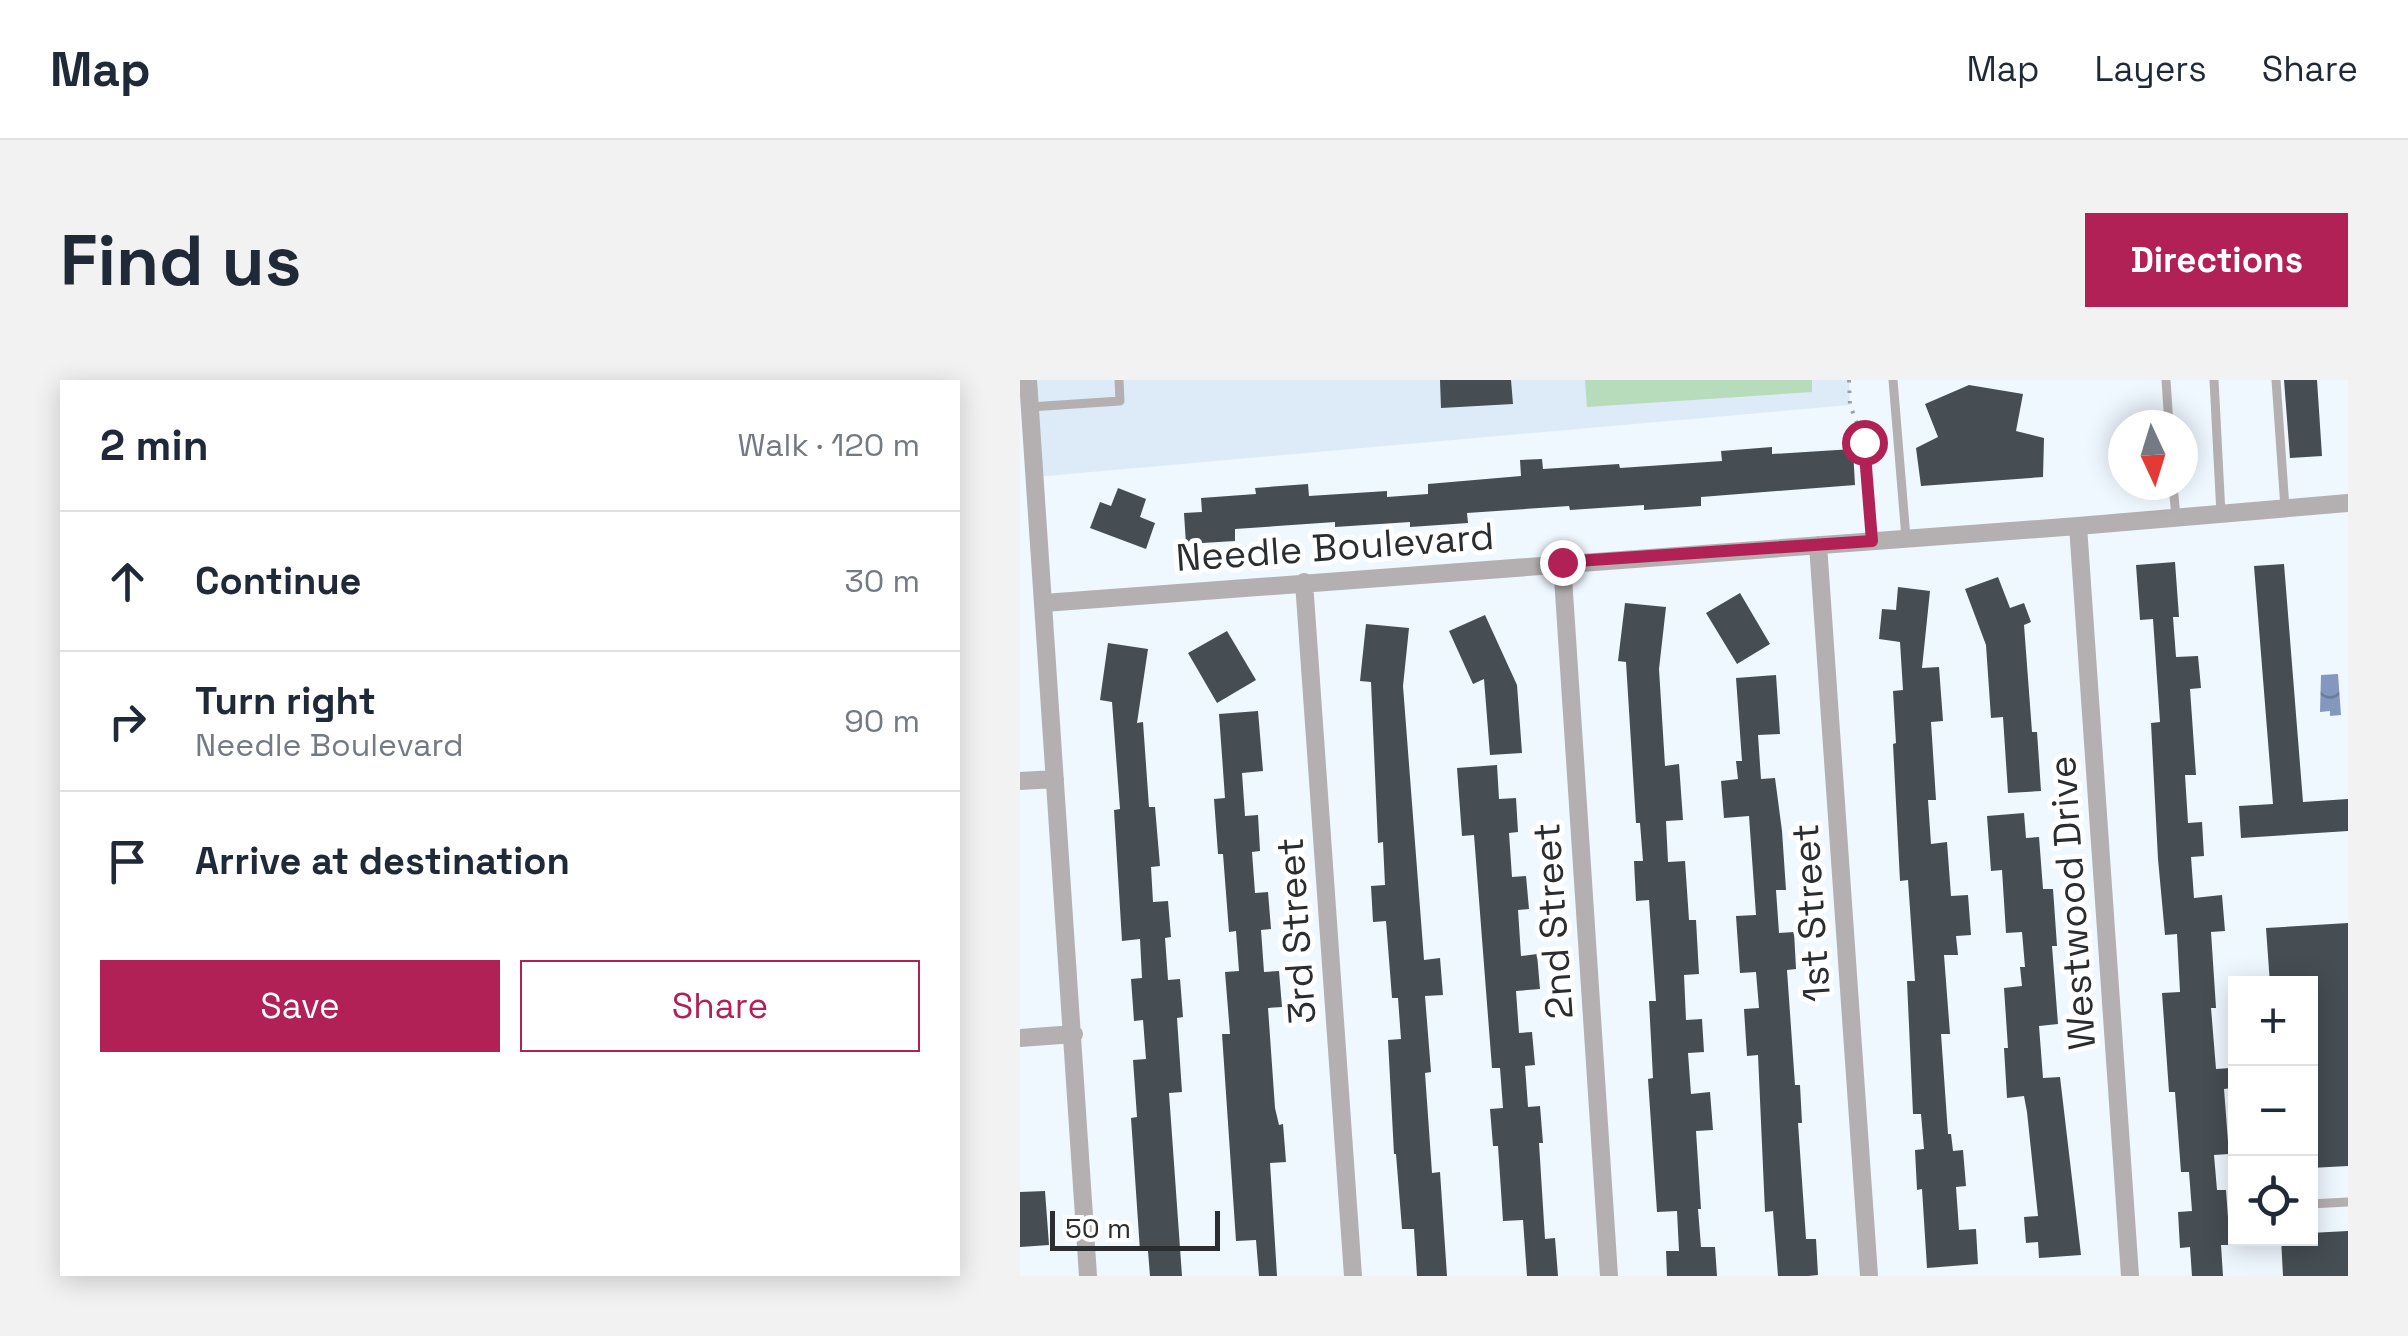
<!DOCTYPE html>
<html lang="en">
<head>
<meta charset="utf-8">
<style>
	body { margin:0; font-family:"Space Grotesk",sans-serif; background:#f2f2f3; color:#1f2937 }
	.controls { position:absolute; right:30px; bottom:30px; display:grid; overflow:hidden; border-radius:0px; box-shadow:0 5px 25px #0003 }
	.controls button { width:90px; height:90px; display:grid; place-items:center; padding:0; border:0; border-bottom:2px solid #e0e1e3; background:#fff; color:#1f2937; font:50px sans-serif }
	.compass { position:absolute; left:1088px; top:30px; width:90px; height:90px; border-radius:50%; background:#fff; box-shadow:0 5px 25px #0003; rotate:176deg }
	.scale { position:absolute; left:30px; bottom:25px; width:170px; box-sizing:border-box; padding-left:10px; border:5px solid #2b2e31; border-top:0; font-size:28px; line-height:35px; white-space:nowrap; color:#2b2e31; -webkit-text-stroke:8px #fff; paint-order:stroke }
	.stop { position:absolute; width:30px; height:30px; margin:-22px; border:8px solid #b12156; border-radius:50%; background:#fff }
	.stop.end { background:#b12156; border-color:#fff; box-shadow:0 2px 10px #0008 }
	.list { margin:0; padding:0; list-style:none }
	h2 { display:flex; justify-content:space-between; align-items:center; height:130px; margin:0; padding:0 40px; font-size:42px }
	h2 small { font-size:32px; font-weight:400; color:#747a83 }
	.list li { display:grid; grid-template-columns:65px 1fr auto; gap:30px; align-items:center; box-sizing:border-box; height:140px; padding:0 40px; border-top:2px solid #e0e1e3 }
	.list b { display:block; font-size:38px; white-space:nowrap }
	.list p { margin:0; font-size:32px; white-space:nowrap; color:#747a83 }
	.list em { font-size:32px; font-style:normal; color:#747a83 }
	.actions { display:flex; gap:20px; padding:30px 40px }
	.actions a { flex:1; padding:22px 0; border:2px solid #b12156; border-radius:0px; text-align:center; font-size:35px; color:#b12156 }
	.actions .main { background:#b12156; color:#fff }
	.icon { flex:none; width:55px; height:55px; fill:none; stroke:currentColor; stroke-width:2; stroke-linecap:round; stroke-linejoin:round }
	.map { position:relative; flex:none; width:1328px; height:896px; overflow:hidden; border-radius:0px }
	header { display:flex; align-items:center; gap:60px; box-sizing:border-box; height:140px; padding:0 50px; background:#fff; border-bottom:2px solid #e0e1e3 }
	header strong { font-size:48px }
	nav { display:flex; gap:55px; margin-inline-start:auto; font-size:35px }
	.intro { display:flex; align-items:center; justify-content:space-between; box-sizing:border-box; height:240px; padding:0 60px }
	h1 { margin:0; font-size:70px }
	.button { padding:25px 45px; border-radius:0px; background:#b12156; color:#fff; font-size:35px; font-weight:700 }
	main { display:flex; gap:60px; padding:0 60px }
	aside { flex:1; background:#fff; border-radius:0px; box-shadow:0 5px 25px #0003 }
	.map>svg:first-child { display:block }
</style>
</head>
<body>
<header>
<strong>Map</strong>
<nav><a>Map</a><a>Layers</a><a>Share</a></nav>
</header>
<div class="intro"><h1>Find us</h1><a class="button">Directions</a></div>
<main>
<aside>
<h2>2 min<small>Walk · 120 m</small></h2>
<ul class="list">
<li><svg class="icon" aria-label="ahead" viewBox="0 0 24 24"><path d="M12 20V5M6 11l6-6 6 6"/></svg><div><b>Continue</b></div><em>30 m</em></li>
<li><svg class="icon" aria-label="right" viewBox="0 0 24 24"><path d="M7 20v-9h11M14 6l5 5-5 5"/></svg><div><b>Turn right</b><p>Needle Boulevard</p></div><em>90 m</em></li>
<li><svg class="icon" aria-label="arrive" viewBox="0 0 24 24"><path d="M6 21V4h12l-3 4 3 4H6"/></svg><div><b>Arrive at destination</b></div></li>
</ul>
<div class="actions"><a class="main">Save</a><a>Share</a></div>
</aside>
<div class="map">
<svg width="1328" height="896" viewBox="0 0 1328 896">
	<defs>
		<pattern id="water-waves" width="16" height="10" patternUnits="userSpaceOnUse" patternTransform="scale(2.5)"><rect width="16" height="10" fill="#8498bf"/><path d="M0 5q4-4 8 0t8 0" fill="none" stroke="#6c7c9c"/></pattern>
	</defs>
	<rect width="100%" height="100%" fill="#eff7ff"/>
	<path fill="#ddebf8" d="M5,0H829L830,25L15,97Z"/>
	<path fill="#b7dcbb" d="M565,0H792V12L567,27Z"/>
	<path fill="url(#water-waves)" d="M1318,294L1321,335L1310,336V331L1300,332L1301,295Z"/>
	<path fill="#464d53" d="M420,0H491L493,24L421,28Z
		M1264,0H1297L1302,76L1270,78Z
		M949,5L1003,14L996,51L1024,58L1023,97L901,106L896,68L918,57L905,24Z
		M752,67V74L833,69L835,105L681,117V126L624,130V125L550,130L549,126L447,133L448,143L390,147V142L315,147V142L215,149V161L166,164L164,133L182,132L181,118L236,114L235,108L288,104L289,116L367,111V117L408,114V104L501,96L500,80L522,79L523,89L599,84L600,88L702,81L701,71Z
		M98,108L126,119L120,137L135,143L126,169L70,148L80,122L91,126Z
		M1155,182L1159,237H1153L1156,277L1178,276L1181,308L1170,309L1176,395H1165L1168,443L1182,442L1184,476L1171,477L1174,518L1202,515L1205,551L1191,552L1196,628H1191L1196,689L1211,688L1212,708L1204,709L1209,774L1194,775L1197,810H1206L1210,865H1201L1203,896H1172L1170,867L1160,868L1158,832L1172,831L1169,792H1161L1155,712H1149L1142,613L1160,612L1157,554L1145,555L1138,479L1131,343L1140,342L1133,239L1120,240L1116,185Z
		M1264,184L1283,422L1328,419V451L1221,458L1219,426L1253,424L1234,186Z
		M978,197L990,228L1004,223L1011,242L1004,245L1012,352H1017L1021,411L988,413L983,337L971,338L966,265L945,209Z
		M878,207L910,211L902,288L919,287L923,341L911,342L916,420H908L911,464L927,462L931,516L948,515L951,555L936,556L938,575H924L930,654H921L928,754H931L933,771L943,770L946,806L936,807L939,850L956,849L958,884L907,888L902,809L897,810L895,770L904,769L901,734H893L887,601H895L888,500L880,501L873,364L876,363L873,311L883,310L880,262L859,259L862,229L876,230Z
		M720,213L750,264L717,284L686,233Z
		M605,223L646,227L639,289L645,386L659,384L663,440L646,441L648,482L665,481L669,540H676L679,594L664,595L666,640L682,639L684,672L668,673L671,714L690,712L693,750L676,751L681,829H678L681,867H695L697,896H647L646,871H659L657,831L637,832L628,699L633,698L629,621H636L629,520L616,521L614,481H623L620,443H616L606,282L598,281Z
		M465,235L497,305L502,373L470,375L464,299L453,304L429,251Z
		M346,244L389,248L383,306L404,580L420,578L423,615L405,616L411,692L405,693L412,793L420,792L427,896H397L394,849H382L376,774H374L368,660L381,659L378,618H372L366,541L353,542L351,506L365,505L363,462L358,463L351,302L340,301Z
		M207,251L236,300L197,323L168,273Z
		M88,263L128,269L117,343L123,342L129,427H135L140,486L131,487L133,522L148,521L151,557L145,558L148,600L160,599L163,637L157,638L162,712L149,713L162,896H130L128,871H120L111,738L117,737L113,680L126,679L123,640L114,641L111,599L122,598L120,559L102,561L94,430L100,429L92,322L80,320Z
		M756,295L760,354L738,355L741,399L755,398L762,451L766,510H756L759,553L774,552L776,589L767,590L775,705H780L782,743H778L786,859H796L798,895L788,896H758L753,831L745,832L738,675L727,676L724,629L739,628L736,592L720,593L716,536L736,535L729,436L704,438L701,401L718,399L716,381H722L716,298Z
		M238,331L243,391L222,393L225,436L238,435L240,471L232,472L235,513L248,512L251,549L241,550L244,592L259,591L262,627L248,628L255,728L259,745L263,744L266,782L250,783L257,896H239L236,860L216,861L202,654H210L205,592L219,591L216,551L209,552L203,474H198L194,419L205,418L199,334Z
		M477,385L479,419L496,418L498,452L489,453L492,497L506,496L509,529L498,530L501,576L517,574L520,609L496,611L499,653L512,652L515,685L505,686L508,727L520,726L523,763H519L525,859L535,858L538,896H507L503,840L483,841L478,766H473L470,729L483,728L480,688H472L454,455L442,456L437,388Z
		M1004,433L1006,458L1019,457L1023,509H1033L1037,566H1032L1038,644L1019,646L1023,698L1040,697L1061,875L1019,878L1018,862L1006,863L1004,837L1018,836L1007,732L1004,716L987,718L984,668H988L984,608L1002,606L1000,587H1005L1002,552L986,553L982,490L971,491L967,436Z
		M1328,543V786L1290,788V604H1250L1246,548Z
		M25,811L29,865L0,867V812Z
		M1328,851V896H1263L1261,858H1290V853Z"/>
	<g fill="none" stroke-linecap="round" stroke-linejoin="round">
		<path stroke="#999fa4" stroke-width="4" stroke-dasharray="2.5 8" stroke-linecap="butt" d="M829,0L830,25L844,62L850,142"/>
		<path stroke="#b4afb0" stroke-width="9" d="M873,0L886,158
			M1146,0L1149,45
			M1194,0L1201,134
			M1256,0L1265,128
			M10,27L100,21L99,0
			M1153,105L1156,137
			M1290,824L1328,822"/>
		<path stroke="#b4afb0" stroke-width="18" d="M8,0L68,896
			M1058,146L1110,896
			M798,165L849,896
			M542,182L589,896
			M284,202L333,896
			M24,223L1058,146L1328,123
			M0,401L35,399
			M0,658L54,654"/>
	</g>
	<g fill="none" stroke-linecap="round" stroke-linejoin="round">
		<path stroke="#b12156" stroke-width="12" d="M542,182L852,161L844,62"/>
	</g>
	<g text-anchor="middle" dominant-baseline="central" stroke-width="10" stroke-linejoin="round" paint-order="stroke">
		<g font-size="38" fill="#2b2e31" stroke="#fff">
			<text transform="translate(315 167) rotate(-4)">Needle Boulevard</text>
			<text transform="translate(1052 523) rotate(-94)">Westwood Drive</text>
			<text transform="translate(791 533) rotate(-94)">1st Street</text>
			<text transform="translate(533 541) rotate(-94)">2nd Street</text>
			<text transform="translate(276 551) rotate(-94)">3rd Street</text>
		</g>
	</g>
</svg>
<div class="controls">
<button>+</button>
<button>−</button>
<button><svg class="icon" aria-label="locate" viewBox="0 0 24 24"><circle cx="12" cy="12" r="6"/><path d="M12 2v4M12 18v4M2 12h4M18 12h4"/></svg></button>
</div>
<svg class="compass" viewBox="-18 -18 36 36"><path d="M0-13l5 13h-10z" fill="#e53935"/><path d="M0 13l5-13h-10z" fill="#747a83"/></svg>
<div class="scale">50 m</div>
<div class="stop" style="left:844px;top:62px"></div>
<div class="stop end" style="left:542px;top:182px"></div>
</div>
</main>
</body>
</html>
